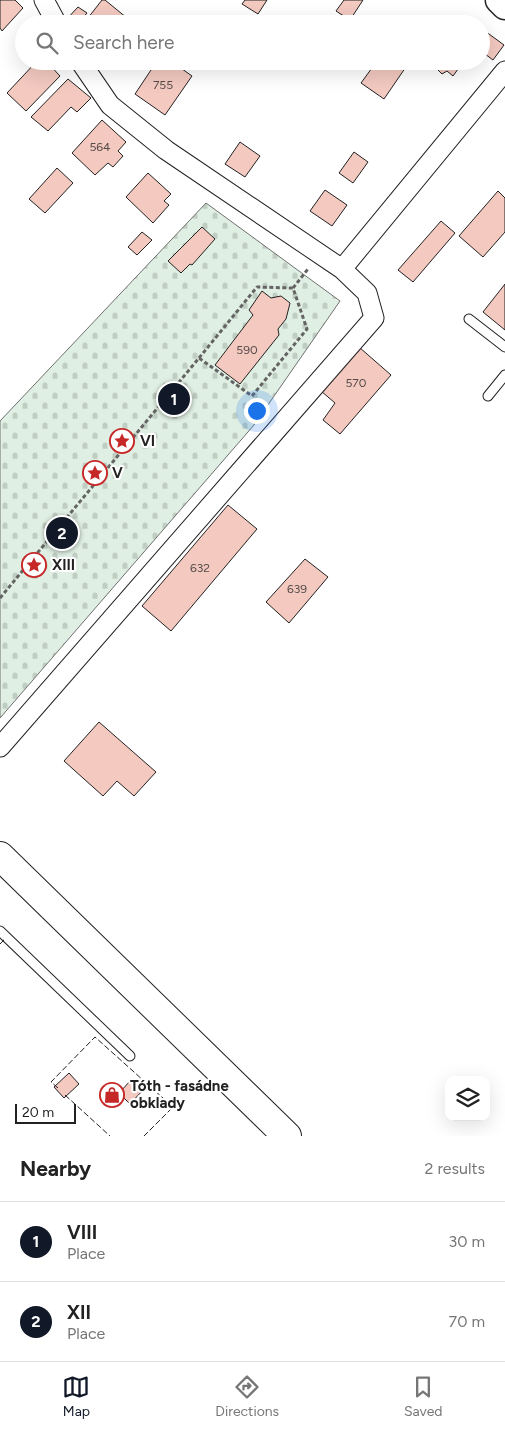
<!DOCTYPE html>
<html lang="en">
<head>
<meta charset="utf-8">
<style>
	body { margin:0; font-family:Figtree,sans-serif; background:#f6f6f6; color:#222 }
	.controls { position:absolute; right:15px; bottom:15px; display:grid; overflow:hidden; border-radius:10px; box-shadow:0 5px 20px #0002 }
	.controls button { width:45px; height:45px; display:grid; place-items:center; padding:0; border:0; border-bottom:1px solid #e0e0e0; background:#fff; color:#222; font:25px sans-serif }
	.scale { position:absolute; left:15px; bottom:12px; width:61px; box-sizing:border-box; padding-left:5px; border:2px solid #222; border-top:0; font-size:14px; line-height:18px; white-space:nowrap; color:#222; -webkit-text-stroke:4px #fff; paint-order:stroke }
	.you { position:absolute; left:256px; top:410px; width:18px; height:18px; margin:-12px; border:4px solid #fff; border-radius:50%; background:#1a73e8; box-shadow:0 0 0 8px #1a73e833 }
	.badge { display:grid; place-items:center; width:32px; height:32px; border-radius:50%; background:#111827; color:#fff; font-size:16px; font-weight:700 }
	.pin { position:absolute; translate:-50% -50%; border:2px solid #fff; box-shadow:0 1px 5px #0006 }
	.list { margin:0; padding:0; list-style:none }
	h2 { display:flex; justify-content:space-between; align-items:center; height:65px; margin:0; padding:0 20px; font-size:21px }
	h2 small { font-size:16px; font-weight:400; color:#767676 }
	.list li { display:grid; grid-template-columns:32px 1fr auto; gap:15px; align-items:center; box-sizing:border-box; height:80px; padding:0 20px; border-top:1px solid #e0e0e0 }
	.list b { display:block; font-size:19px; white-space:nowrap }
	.list p { margin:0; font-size:16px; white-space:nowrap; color:#767676 }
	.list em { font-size:16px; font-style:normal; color:#767676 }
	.icon { flex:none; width:28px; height:28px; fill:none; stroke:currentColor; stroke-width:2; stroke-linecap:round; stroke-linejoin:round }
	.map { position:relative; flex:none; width:505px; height:1136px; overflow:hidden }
	.search { position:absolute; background:#fff; box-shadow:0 5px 20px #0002; left:15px; right:15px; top:15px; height:55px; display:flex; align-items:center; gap:12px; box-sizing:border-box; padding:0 18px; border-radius:28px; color:#767676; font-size:19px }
	.sheet { height:225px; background:#fff }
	nav { display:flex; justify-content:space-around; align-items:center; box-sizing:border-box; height:70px; border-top:1px solid #e0e0e0; background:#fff; font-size:14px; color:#767676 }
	nav a { display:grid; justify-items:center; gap:2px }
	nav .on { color:#111827 }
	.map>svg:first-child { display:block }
</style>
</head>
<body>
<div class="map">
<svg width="505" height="1136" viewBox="0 0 505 1136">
	<defs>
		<pattern id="cemetery-stones" width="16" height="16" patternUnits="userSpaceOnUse" patternTransform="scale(1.25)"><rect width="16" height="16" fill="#e0efe3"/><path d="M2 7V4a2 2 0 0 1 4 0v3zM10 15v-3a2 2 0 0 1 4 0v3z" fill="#c0cdc2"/></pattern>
	</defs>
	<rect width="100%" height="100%" fill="#fff"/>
	<path fill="url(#cemetery-stones)" stroke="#6f6f6f" d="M206,203L340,301L254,425L0,718V421Z"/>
	<path fill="#f3c9c0" stroke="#222" d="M0,0H15L23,8L2,31L0,28Z
		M102,0H105L127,18L122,24L84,23Z
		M245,0H267L258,14L242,4Z
		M344,0H363L350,20L336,11Z
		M78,7L87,13L78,24H66L64,22Z
		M485,31L504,45L493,60L481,51V35Z
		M37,61H46L60,76L26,111L7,93Z
		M157,61H171L192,76L165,115L135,94Z
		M377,61H410L384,99L361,83Z
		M435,61H464L453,76L447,71L442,74L438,70L439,65Z
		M68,79L91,98L77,112L71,107L48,131L31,117Z
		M102,120L126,142L118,151L123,156L113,167L108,163L95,175L72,153Z
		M240,142L260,156L245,177L225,164Z
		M354,152L368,162L353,183L339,173Z
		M57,168L73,183L45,213L29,199Z
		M148,173L171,194L164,201L169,205L153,223L126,197Z
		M325,190L347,205L332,226L310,211Z
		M498,191L505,198V232L483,257L459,236Z
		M441,221L455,233L413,282L398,270Z
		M202,227L215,239L192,265L190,264L181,273L168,261Z
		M142,232L152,240L137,255L128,247Z
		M505,284V330L483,312Z
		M262,291L271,298L281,296L290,303L286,319L278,329L279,335L240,384L215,365L253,315L249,310Z
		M359,347L391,375L340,434L323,420L335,403L321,391Z
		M228,505L257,529L171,631L142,606Z
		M305,559L328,577L289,623L266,602Z
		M99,722L156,772L134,796L117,781L103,796L64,761Z
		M69,1073L79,1084L64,1098L54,1087Z
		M132,1079L143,1090L130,1104L119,1093Z"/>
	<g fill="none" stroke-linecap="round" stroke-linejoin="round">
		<defs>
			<path id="lane" d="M469,319L505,347
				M488,396L505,375
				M0,931L130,1056"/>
			<path id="street" d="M44,0L57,24
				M342,269L505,71
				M0,747L374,318L367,293L342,269L166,150L110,105L80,61"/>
			<path id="secondary" d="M499,0L505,6"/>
			<path id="primary" d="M0,856L287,1136"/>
		</defs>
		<use href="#lane" stroke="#222" stroke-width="11"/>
		<use href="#street" stroke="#222" stroke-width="21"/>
		<use href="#secondary" stroke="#222" stroke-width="29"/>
		<use href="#primary" stroke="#222" stroke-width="30"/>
		<path stroke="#646464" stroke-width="3" stroke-dasharray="4 2.5" stroke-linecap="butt" d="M199,358L257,287L293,288
			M0,598L199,358L252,396L307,329L293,288L308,269"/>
		<use href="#lane" stroke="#fff" stroke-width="9"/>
		<use href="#street" stroke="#fff" stroke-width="19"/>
		<use href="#secondary" stroke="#fff" stroke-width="26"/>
		<use href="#primary" stroke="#fff" stroke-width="28"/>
		<path stroke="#222" stroke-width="1" stroke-dasharray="6 2.5" stroke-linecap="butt" d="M0,944L4,940L2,938
			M58,1088L51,1082L95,1037L173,1107L144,1136
			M65,1095L110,1136"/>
	</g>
	<defs>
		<symbol id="sight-ring" viewBox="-11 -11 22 22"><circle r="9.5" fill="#fff" stroke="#c62828" stroke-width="1.5"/><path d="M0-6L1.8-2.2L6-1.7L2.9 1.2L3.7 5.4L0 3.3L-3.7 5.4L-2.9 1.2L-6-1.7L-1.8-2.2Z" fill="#c62828"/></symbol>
		<symbol id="shop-ring" viewBox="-11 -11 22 22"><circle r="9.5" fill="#fff" stroke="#c62828" stroke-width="1.5"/><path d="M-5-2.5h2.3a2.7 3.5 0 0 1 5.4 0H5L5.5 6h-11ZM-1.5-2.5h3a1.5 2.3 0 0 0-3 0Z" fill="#c62828"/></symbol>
	</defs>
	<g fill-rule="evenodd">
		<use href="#sight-ring" x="108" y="427" width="28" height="28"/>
		<use href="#sight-ring" x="81" y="459" width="28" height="28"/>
		<use href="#sight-ring" x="20" y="551" width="28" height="28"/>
		<use href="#shop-ring" x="98" y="1081" width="28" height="28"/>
	</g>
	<g text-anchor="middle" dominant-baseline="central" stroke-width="4" stroke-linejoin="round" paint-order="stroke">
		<g font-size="12" fill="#564c4a">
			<text x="163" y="85">755</text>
			<text x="100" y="147">564</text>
			<text x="247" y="350">590</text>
			<text x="356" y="383">570</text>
			<text x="200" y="568">632</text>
			<text x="297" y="589">639</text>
		</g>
		<g font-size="15" font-weight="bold" fill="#222" stroke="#fff" text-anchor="start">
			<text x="140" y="441">VI</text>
			<text x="112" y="473">V</text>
			<text x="52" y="565">XIII</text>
			<text x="130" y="1086">Tóth - fasádne<tspan x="130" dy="17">obklady</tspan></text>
		</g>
	</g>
</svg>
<div class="controls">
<button><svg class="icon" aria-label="layers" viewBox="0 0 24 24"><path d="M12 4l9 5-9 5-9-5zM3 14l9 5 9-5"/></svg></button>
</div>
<div class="scale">20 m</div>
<div class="you"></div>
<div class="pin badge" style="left:174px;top:399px">1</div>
<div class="pin badge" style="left:62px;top:533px">2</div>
<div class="search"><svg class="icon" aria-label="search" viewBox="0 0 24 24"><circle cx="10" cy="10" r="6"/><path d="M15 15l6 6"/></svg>Search here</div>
</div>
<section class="sheet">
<h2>Nearby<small>2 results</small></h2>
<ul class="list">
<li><span class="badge">1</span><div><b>VIII</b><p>Place</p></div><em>30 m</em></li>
<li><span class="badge">2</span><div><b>XII</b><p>Place</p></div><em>70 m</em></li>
</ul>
</section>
<nav>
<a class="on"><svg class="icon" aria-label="map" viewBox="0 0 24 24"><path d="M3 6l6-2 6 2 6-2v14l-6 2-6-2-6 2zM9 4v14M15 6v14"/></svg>Map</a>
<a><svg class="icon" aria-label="directions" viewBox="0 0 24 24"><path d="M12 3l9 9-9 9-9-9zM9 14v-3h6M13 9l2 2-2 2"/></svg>Directions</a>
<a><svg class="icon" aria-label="saved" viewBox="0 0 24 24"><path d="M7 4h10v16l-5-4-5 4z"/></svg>Saved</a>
</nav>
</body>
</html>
